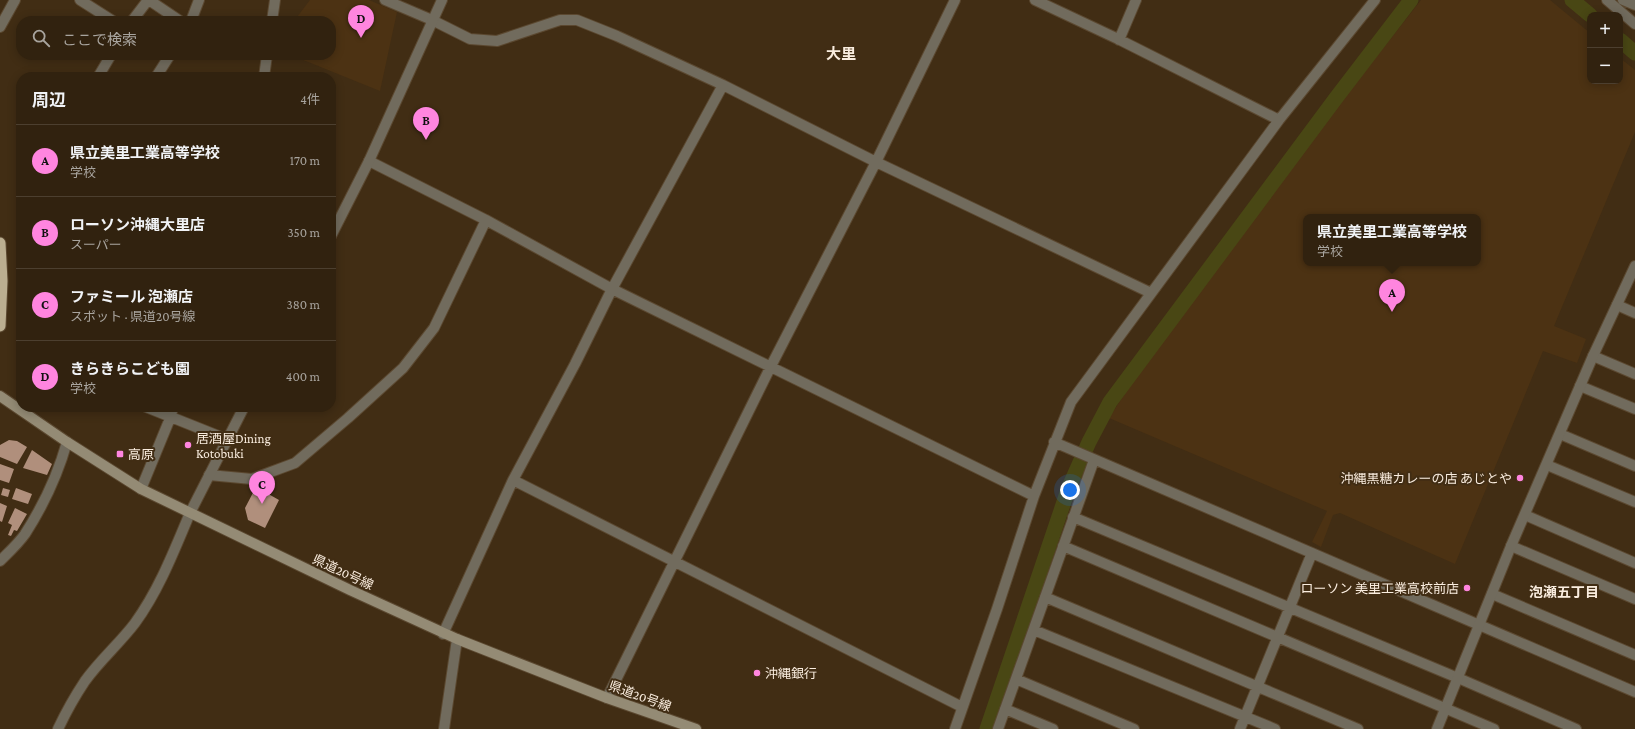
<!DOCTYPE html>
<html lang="ja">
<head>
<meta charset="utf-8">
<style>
	body { margin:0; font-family:"Crimson Pro","Noto Sans JP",serif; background:#3d2f1d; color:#f1f3f6 }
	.controls { position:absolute; right:12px; top:12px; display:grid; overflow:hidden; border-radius:8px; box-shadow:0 2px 10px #0003 }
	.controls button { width:36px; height:36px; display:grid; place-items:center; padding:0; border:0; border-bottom:1px solid #4c3f2f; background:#31220f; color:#f1f3f6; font:20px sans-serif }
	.you { position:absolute; left:1070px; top:490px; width:14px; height:14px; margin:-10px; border:3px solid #fff; border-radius:50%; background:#1a73e8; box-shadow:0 0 0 6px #1a73e833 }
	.badge { display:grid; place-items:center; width:26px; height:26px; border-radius:50%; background:#ff85df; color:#111; font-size:13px; font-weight:700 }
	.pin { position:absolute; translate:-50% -33px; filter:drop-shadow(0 1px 2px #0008) }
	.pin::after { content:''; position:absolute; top:21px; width:14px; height:12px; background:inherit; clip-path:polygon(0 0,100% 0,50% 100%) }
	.popup { position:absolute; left:1303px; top:214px; width:178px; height:52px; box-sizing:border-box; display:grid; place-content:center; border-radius:8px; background:#31220f; filter:drop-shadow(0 1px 3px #0005); font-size:13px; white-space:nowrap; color:#a8a49e }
	.popup b { font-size:15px; color:#f1f3f6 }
	.popup::after { content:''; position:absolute; left:50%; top:100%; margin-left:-8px; border:8px solid transparent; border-top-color:#31220f }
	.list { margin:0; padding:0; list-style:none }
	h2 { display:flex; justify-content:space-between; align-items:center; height:52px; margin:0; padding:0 16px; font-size:17px }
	h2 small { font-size:13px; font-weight:400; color:#a8a49e }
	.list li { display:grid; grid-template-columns:26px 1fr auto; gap:12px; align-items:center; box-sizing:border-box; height:72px; padding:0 16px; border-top:1px solid #4c3f2f }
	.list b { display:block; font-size:15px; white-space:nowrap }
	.list p { margin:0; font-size:13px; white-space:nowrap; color:#a8a49e }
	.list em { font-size:13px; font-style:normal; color:#a8a49e }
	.icon { flex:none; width:22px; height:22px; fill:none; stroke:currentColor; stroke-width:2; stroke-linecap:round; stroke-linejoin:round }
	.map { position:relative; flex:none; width:1635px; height:729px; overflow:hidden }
	.search { position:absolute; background:#31220f; box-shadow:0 2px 10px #0003; left:16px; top:16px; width:320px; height:44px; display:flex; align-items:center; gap:10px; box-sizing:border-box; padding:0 14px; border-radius:16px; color:#a8a49e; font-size:15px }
	.panel { position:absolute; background:#31220f; box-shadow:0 2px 10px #0003; left:16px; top:72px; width:320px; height:340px; border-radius:16px }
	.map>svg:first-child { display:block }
</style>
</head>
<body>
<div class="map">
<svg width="1635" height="729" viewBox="0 0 1635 729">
	<rect width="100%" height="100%" fill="#412d14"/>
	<path fill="#4c3213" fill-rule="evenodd" d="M310,0H369L397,12L380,91L291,55H331V21H294Z
		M1421,0H1550L1590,33V81H1620V58L1635,70V132L1554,326L1586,339L1577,363L1543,351L1455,564L1340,513L1333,515L1321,547L1312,542L1327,511L1109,418L1136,376L1311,140ZM1306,217H1478V263H1306Z"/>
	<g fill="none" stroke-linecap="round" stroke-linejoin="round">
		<path stroke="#494714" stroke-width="15" d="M1572,0L1590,15
			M1620,40L1635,53
			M987,729L1069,487L1089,442L1110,402L1336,98L1411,0"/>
	</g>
	<path fill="#b08f7c" d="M9,440L17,441L27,447L17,464L0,457V445Z
		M32,450L52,464L47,475L23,468Z
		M0,464L14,469L9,483L0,480Z
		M256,487L279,500L265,528L248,520L245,508Z
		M3,488L10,490L8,497L1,495Z
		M16,488L32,494L28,504L12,499Z
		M0,503L7,506L2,522L0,521Z
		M15,508L27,514L17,531L14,530L11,536L8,535L12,525L8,523Z"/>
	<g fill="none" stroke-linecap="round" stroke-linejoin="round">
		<defs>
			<path id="minor" d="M80,0L113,21
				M149,0L180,21
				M385,0L432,20L470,39L497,41L560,20H577L617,36L723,85L876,162L1151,293
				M1035,0L1118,39L1279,120
				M1607,0L1635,24
				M1623,0L1635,5
				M132,21L148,0
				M191,21L199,0
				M272,21L275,0
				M0,27L15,0
				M1119,40L1136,0
				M98,77L111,55
				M156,77L170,55
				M264,77L267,55
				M369,161L486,220L612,289L1034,496
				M1617,305L1635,313
				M1593,356L1635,374
				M1580,386L1635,409
				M146,407L226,439
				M1560,434L1635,466
				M1054,442L1635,692
				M1547,465L1635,502
				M209,475L252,479L295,463L348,418L403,368L434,328L486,220
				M513,480L962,707
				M141,489L171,416L173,407
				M1525,515L1635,563
				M1073,517L1458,678L1576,729
				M1063,546L1494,729
				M1511,546L1635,599
				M0,561C8,553 18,544 25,534C43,506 58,474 67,442
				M1492,594L1635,655
				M1045,597L1358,729
				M1034,630L1275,729
				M443,634L513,480L575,364L612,289L723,85
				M1016,679L1134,729
				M607,698L771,366L876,162L955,0
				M1005,709L1053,729
				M58,729C66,712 75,696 85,681C100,660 120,643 135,623C159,590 174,551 190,513
				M444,729L457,639
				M955,729L997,609L1034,496L1071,402L1279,120L1375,0
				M998,729L1094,460
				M1240,729L1312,553"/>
			<path id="tertiary" d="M331,236L369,161L442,0
				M190,513L244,407
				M1437,729L1511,546L1593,356L1635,266"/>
			<path id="secondary" d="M0,396L67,442L141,489L350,590L457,639L607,698L696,729"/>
			<path id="trunk" d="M0,243L2,281L0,326"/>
		</defs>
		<use href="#minor" stroke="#5b4830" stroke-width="12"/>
		<use href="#tertiary" stroke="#5b4830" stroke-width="12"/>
		<use href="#secondary" stroke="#5b4830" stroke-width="12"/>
		<use href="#trunk" stroke="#5b4830" stroke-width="13"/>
		<use href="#minor" stroke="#716b5d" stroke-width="10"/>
		<use href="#tertiary" stroke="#716b5d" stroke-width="10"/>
		<use href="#secondary" stroke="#948b75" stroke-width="10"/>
		<use href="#trunk" stroke="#bbae90" stroke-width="11"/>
	</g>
	<g fill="#ff85df" stroke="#412d14" stroke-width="1.5">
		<circle cx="188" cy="445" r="4"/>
		<rect x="116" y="450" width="8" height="8" rx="2"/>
		<circle cx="1520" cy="478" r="4"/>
		<circle cx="1467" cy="588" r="4"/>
		<circle cx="757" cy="673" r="4"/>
	</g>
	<g text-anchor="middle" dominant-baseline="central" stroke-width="4" stroke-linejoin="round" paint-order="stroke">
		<g font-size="13" fill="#faeddf" stroke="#412d14" text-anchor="start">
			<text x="196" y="438">居酒屋Dining<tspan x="196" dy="15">Kotobuki</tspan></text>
			<text x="128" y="454">高原</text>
			<text x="1512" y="478" text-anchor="end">沖縄黒糖カレーの店 あじとや</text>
			<text x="1459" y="588" text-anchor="end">ローソン 美里工業高校前店</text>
			<text x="765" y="673">沖縄銀行</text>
		</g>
		<g font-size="13" fill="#faeddf" stroke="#412d14">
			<text transform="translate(343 572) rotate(25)">県道20号線</text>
			<text transform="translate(640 696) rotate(20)">県道20号線</text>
		</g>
		<g font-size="14" font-weight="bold" fill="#faeddf" stroke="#412d14">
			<text x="1564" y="592">泡瀬五丁目</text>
		</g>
		<g font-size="15" font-weight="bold" fill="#faeddf" stroke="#412d14">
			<text x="841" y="54">大里</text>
		</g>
	</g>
</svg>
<div class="controls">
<button>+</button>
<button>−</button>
</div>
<div class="you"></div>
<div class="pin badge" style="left:1392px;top:312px">A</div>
<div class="popup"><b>県立美里工業高等学校</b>学校</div>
<div class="pin badge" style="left:426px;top:140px">B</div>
<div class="pin badge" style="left:262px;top:504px">C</div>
<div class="pin badge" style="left:361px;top:38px">D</div>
<div class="search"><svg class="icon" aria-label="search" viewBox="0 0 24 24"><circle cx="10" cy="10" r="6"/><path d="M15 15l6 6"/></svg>ここで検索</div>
<section class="panel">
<h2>周辺<small>4件</small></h2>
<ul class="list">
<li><span class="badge">A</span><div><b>県立美里工業高等学校</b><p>学校</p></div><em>170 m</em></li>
<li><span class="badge">B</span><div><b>ローソン沖縄大里店</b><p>スーパー</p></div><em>350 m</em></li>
<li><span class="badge">C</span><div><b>ファミール 泡瀬店</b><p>スポット · 県道20号線</p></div><em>380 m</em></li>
<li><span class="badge">D</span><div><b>きらきらこども園</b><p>学校</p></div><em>400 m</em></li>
</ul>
</section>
</div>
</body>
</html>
